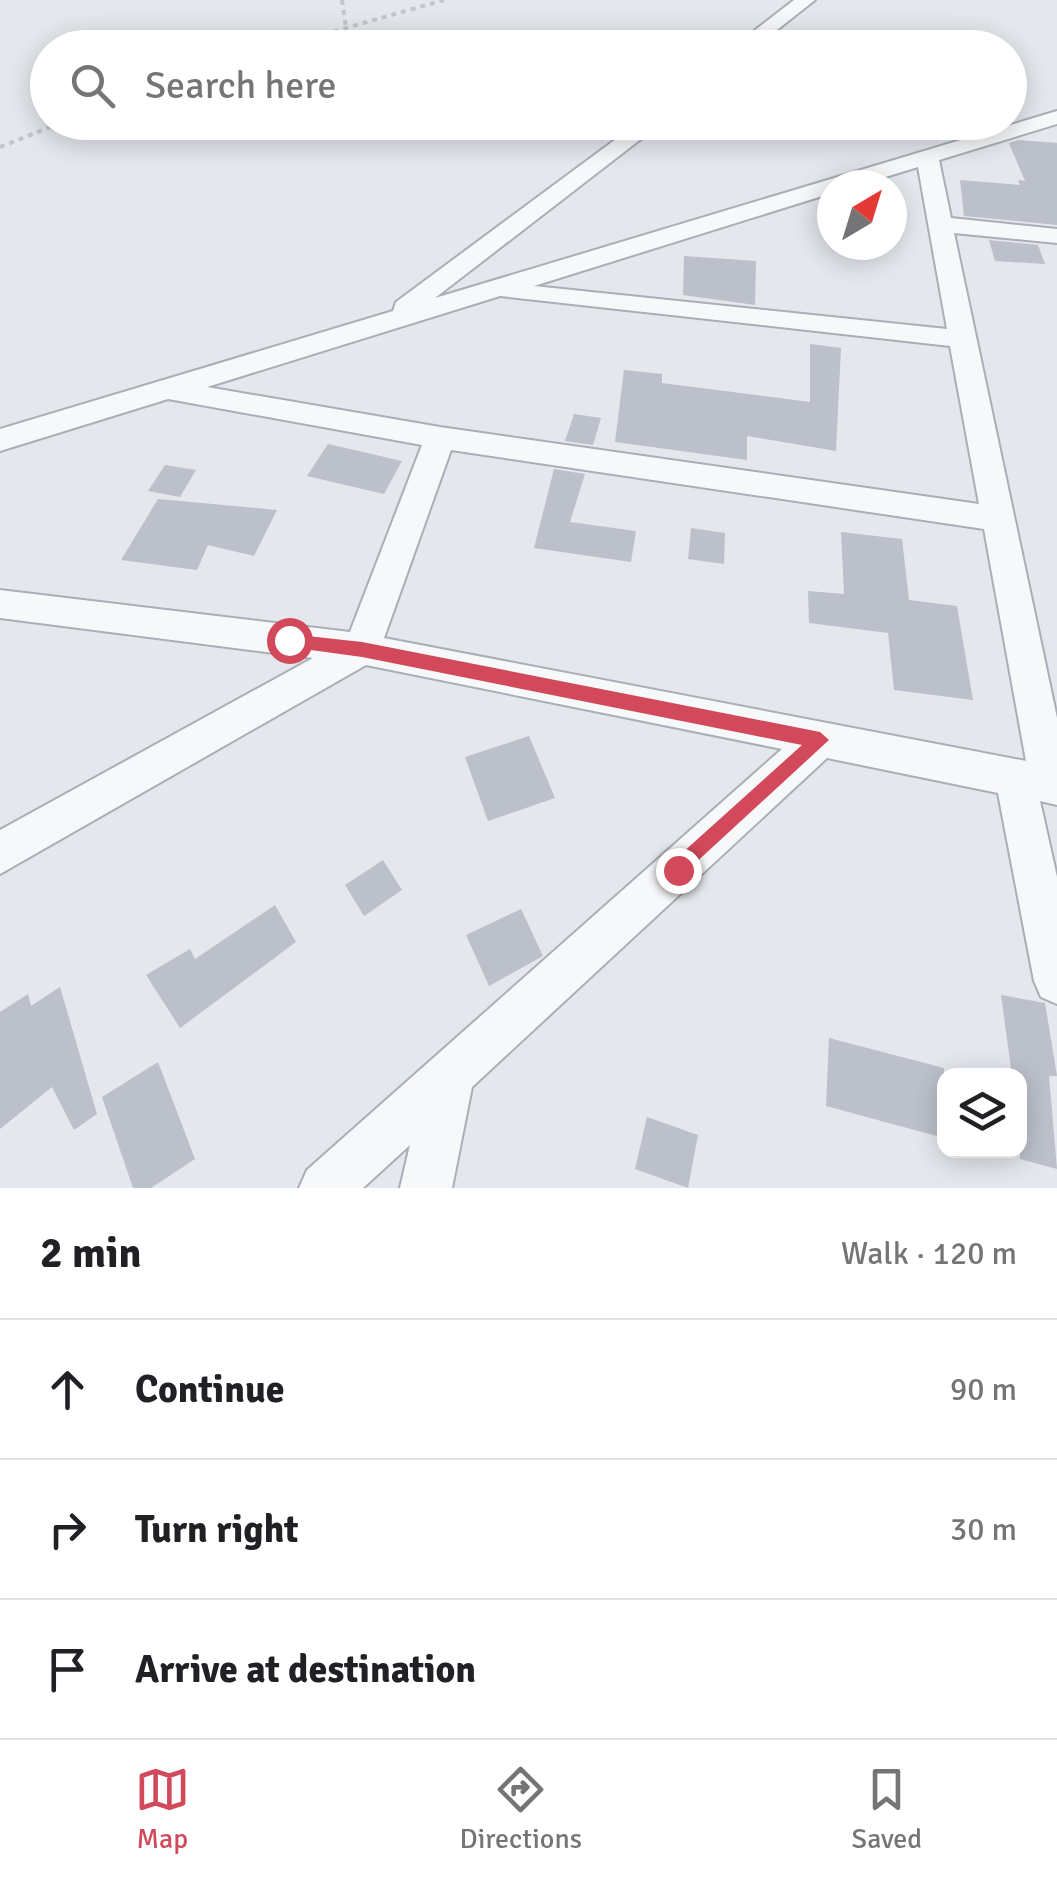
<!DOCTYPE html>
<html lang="en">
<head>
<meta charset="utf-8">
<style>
	body { margin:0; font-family:Signika,sans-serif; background:#f6f6f6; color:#202124 }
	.controls { position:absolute; right:30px; bottom:30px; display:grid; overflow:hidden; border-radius:20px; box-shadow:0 5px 25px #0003 }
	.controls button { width:90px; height:90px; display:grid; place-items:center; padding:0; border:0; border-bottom:2px solid #e0e0e0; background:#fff; color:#202124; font:50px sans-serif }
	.compass { position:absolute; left:817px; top:170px; width:90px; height:90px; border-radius:50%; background:#fff; box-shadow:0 5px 25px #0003; rotate:38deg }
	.stop { position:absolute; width:30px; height:30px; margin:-22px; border:8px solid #d1495b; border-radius:50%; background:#fff }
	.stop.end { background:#d1495b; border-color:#fff; box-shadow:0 2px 10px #0008 }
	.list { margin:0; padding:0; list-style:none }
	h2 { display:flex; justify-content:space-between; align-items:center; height:130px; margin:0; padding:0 40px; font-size:42px }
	h2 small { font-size:32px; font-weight:400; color:#757577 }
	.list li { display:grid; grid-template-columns:65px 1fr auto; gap:30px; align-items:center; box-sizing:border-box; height:140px; padding:0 40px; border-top:2px solid #e0e0e0 }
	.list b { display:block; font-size:38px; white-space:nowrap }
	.list em { font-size:32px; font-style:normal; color:#757577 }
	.icon { flex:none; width:55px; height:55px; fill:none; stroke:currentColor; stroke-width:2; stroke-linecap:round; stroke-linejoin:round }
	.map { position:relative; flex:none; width:1057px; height:1188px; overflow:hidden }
	.search { position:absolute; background:#fff; box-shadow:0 5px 25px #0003; left:30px; right:30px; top:30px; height:110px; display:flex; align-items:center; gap:25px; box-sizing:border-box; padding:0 35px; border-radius:55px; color:#757577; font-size:38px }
	.sheet { height:550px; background:#fff }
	nav { display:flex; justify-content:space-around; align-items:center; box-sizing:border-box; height:140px; border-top:2px solid #e0e0e0; background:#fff; font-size:28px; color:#757577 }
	nav a { display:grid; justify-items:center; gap:5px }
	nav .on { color:#d1495b }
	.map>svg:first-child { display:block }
</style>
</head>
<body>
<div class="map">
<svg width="1057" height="1188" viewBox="0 0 1057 1188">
	<rect width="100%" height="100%" fill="#e4e7ec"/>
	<path fill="#bbc0ca" d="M1019,140L1057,143V225L964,216L960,180L1020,185L1018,180L1025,181L1009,143Z
		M989,240L1038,245L1045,264L995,261Z
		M684,256L756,261L755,305L683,295Z
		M810,344L841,348L836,451L747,436V460L615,442L624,370L662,374V383L810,402Z
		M574,414L601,418L593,445L565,441Z
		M328,444L402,461L384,494L307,476Z
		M165,465L196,470L180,497L148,491Z
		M554,469L585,474L570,522L636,531L631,562L534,548Z
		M158,499L277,510L254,556L208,545L197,570L121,560Z
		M691,528L725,533L724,564L688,559Z
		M841,532L902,539L909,600L957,606L973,700L894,690L888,633L809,623L808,591L844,594Z
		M529,736L555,798L488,821L465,757Z
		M383,860L402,890L364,916L345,885Z
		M275,905L296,942L180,1028L146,975L190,949L195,959Z
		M521,909L543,956L489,986L466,935Z
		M60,987L97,1114L74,1130L52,1087L0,1129V1012L28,994L31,1006Z
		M1001,995L1045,1003L1057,1076H1049L1057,1169L1020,1159V1076H1012Z
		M829,1038L944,1068V1138L826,1106Z
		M158,1062L195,1159L151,1188H133L102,1097Z
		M647,1117L698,1135L688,1188L635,1169Z"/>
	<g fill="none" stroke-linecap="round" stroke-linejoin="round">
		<defs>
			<path id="minor" d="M794,0H815L754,48H732Z
				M1057,111V124L939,160L951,218L1057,229V243L954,233L1057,718V805L1040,801L1057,877V1004L1041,997L1034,981L998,793L827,758L472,1087L452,1188H400L410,1145L363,1188H299L307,1170L782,749L366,665L0,874V830L313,658L0,618V590L350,632L422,445L168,399L0,451V429L393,311L396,302L639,122H663L435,298ZM918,167L947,329L534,286L832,193V185H859ZM500,296L950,346L979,504L440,427L207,387ZM451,450L984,529L1026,761L384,638Z"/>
		</defs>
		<use href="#minor" stroke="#a9aeb7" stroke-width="4"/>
		<path stroke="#c2c5cb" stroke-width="4" stroke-dasharray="5 5" stroke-linecap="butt" d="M342,0L346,28
			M276,48L444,0
			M0,147L63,122"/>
		<use href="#minor" fill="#f7f8fa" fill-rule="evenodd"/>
	</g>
	<path fill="#d1495b" d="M289,634L362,642L820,732L829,740L678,879L668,870L671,863L802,745L362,657L289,647L281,640Z"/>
</svg>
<div class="controls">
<button><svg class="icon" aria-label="layers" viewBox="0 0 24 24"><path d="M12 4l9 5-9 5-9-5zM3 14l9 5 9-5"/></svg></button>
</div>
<svg class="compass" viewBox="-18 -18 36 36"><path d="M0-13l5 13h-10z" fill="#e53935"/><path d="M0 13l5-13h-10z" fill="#757577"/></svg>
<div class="stop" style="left:289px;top:640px"></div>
<div class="stop end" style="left:678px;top:870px"></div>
<div class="search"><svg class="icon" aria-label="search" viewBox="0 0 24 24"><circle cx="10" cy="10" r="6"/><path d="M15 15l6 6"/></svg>Search here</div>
</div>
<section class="sheet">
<h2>2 min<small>Walk · 120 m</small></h2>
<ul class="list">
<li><svg class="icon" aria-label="ahead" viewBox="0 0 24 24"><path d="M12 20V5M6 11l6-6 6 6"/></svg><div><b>Continue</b></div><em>90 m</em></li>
<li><svg class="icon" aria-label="right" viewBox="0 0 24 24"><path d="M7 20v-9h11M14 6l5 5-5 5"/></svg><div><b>Turn right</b></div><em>30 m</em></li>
<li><svg class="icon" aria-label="arrive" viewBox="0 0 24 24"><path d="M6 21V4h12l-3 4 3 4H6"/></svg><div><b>Arrive at destination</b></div></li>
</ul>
</section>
<nav>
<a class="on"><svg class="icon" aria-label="map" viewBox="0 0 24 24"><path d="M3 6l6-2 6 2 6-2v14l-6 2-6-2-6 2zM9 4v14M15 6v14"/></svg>Map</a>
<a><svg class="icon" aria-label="directions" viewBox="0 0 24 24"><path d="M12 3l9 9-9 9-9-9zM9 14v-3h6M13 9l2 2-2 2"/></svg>Directions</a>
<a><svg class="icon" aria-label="saved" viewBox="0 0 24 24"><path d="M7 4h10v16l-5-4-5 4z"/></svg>Saved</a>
</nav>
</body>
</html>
